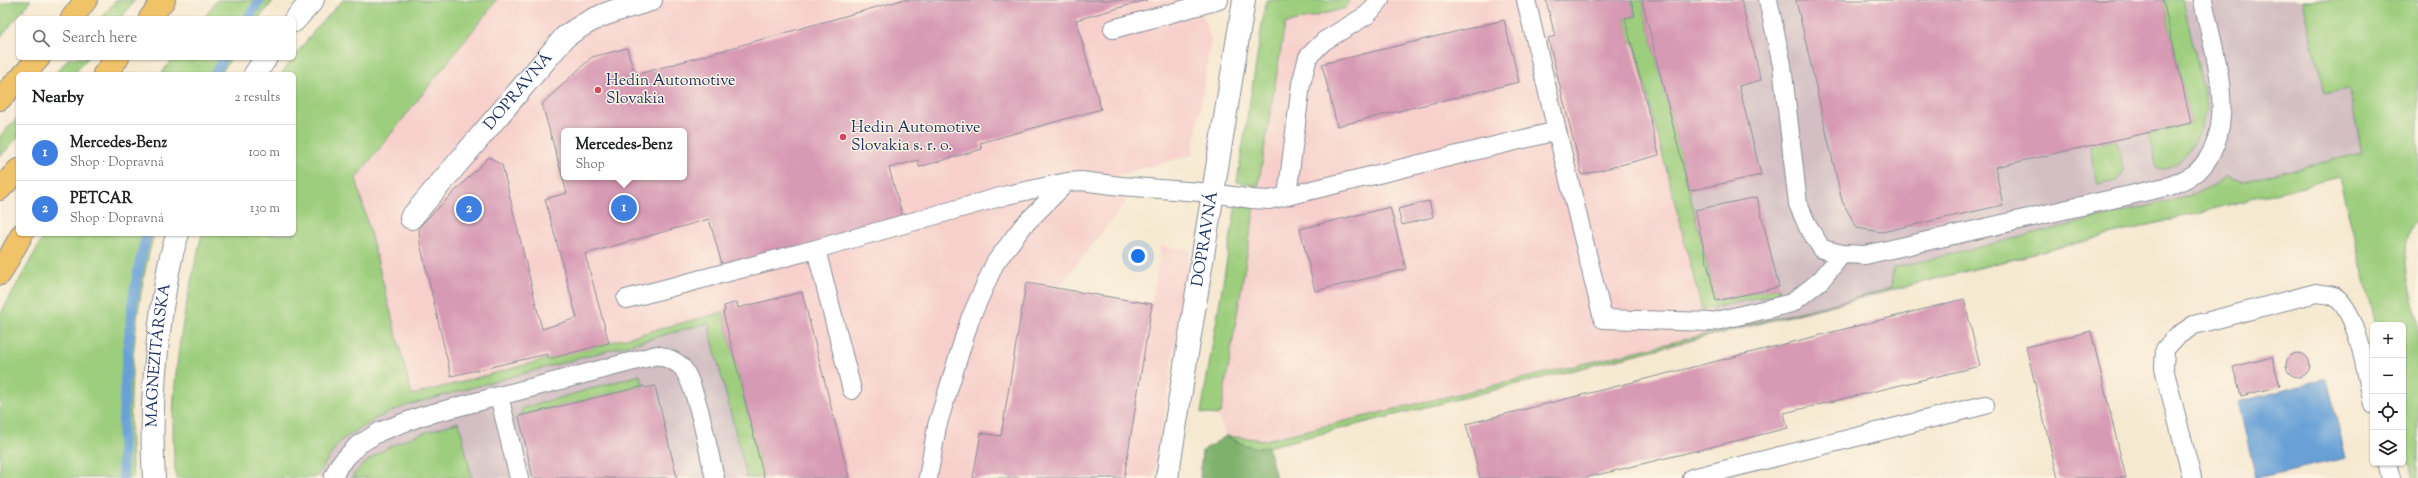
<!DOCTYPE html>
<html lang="en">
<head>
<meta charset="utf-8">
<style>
	body { margin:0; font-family:"Sorts Mill Goudy",serif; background:#f2f2f2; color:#202124 }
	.controls { position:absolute; right:12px; bottom:12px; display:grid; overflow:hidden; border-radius:6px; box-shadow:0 1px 3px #0004 }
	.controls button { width:36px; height:36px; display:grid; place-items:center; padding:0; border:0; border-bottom:1px solid #e0e0e0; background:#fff; color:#202124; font:20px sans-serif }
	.you { position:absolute; left:1138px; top:256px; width:14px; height:14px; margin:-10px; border:3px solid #fff; border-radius:50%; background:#1a73e8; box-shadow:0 0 0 6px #1a73e833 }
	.badge { display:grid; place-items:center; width:26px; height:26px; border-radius:50%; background:#d1495b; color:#fff; font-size:13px; font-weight:700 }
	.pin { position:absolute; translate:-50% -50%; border:2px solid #fff; box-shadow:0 1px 4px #0006 }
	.popup { position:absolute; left:561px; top:128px; width:126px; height:52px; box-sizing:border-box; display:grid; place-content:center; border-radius:6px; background:#fff; filter:drop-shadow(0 1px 3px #0005); font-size:13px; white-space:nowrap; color:#757577 }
	.popup b { font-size:15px; color:#202124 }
	.popup::after { content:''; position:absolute; left:50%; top:100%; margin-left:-8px; border:8px solid transparent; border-top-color:#fff }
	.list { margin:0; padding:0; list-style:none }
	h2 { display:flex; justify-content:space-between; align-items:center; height:52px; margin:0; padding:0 16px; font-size:17px }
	h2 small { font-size:13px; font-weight:400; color:#757577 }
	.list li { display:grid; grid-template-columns:26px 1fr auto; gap:12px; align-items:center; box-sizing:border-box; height:56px; padding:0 16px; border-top:1px solid #e0e0e0 }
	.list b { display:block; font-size:15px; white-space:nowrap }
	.list p { margin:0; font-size:13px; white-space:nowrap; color:#757577 }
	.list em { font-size:13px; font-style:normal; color:#757577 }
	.icon { flex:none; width:22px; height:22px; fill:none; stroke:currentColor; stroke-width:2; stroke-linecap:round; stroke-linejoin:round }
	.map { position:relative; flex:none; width:2418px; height:478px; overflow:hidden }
	.search { position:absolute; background:#fff; box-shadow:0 1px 3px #0004; left:16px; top:16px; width:280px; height:44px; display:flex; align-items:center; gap:10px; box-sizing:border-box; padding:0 14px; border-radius:6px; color:#757577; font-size:15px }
	.panel { position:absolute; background:#fff; box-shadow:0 1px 3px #0004; left:16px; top:72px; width:280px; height:164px; border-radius:6px }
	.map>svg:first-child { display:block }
</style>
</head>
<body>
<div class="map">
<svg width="2418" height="478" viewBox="0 0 2418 478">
	<rect width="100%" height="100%" fill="#fcf5e5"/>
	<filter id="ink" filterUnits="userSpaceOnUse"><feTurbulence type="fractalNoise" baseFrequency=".025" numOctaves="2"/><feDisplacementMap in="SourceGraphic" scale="8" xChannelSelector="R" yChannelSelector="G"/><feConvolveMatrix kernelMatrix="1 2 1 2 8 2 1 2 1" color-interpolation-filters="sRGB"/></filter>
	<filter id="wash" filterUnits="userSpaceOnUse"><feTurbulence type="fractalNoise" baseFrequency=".012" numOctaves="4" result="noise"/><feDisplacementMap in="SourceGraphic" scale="16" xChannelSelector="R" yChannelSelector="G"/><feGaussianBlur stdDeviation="0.9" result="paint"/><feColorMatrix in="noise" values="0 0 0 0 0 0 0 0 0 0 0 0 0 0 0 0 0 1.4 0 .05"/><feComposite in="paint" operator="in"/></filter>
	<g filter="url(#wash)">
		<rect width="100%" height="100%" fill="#f6e9d1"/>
		<path fill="#f7d0cc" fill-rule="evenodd" d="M497,0H1199L1211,41L1193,155L1118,175L1125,204L1058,288L1152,304L1161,246L1190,250L1154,478H764L723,312L412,396L356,178ZM564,131H684V177H564Z
			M1283,0H1631L1715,336L1268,447L1246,446L1226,436L1217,415Z"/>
		<path fill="#d2bec3" d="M1631,0H2351L2387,165L1715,336Z
			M723,312L764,478H284L275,433Z"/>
		<path fill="#9dce7d" stroke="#5c7e6e" d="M16,0H31L0,38V5Z
			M116,0H135L121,18H102Z
			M217,0H274L259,18H204Z
			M343,0H497L356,178L412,395L723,312L764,478H747L708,323L405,406L377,418L340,441L315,478H176C166,396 183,313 202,234H294V74H281L318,26Z
			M1266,0H1349L1346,8L1285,24L1221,412L1217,415L1201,413L1236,205L1251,206L1254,185L1237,182Z
			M1631,0H1642L1716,301L1779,287L1780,293L1702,310L1634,42H1630L1625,18L1635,16Z
			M2163,0H2183L2207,106C2206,123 2180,180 2157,167L2148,133L2191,123Z
			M2303,0H2418V218C2396,237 2409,294 2418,319V478H2414L2403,434V325H2376L2339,177L1268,447C1252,450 1240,443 1226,436L1266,440L1845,301L1891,288L1893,268L2190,196L2216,184L2226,176L2233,180L2245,181L2362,153L2349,89L2324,94Z
			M69,58H88L74,74H55Z
			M173,58H231L221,74H161Z
			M18,117V137L0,157V136Z
			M2116,140L2123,169L2121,176L2116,181L2098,185L2090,146Z
			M45,234H154C134,302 126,407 133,478H0V315Z
			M640,375L644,386L519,416L523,408Z
			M459,422L472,478H351C377,444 420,434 459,422Z"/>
		<path fill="#7eb16c" stroke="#4c7065" d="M1226,436C1240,443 1252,450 1268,447L1276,478H1200L1202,451Z"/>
		<path fill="#69a1d7" stroke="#42689a" d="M2327,379L2346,458L2256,478L2238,402Z"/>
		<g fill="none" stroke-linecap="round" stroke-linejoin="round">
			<path stroke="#69a1d7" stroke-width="10" d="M248,18L260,0
				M215,74L223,58
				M123,478C121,445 123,414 125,381C129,332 133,281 147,234"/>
		</g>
		<g id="blocks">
			<path fill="#d79ab4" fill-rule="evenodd" d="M902,0H1147L1076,20L1101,109L980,143L982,149L919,167L918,160L889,168L903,218L723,268L709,219L585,254L609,343L549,359L547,354L451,376L420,243L419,227L489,157L502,165L542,329L577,318L545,199L567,193L542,104L592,57L627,48L635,75ZM564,131H684V177H564Z
				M1546,0H1631L1635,16L1625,18L1659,155L1582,175L1548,38L1555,36Z
				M1642,0H1741L1761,80L1739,86L1761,175L1689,191Z
				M1796,0H2163L2191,123L1995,167L2003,205L1882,232L1857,228L1842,201Z
				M1504,20L1519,82L1337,126L1322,64Z
				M1757,197L1779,287L1716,301L1695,210Z
				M1429,201L1433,217L1402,225L1398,209Z
				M1390,207L1406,269L1315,291L1300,229Z
				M1026,283L1152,304L1124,478H973L981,433L1001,436Z
				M802,292L839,438L849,478H764L723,312L725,311L724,306L737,302L738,308Z
				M1964,299L1980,366L1784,413L1788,428L1585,478H1480L1466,424Z
				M2091,331L2103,383L2126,478H2058L2026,347Z
				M2286 365a12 12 0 1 1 24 0a12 12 0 1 1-24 0Z
				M2272,357L2280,386L2241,396L2233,367Z
				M644,386L645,388L655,386L677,478H533L519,416Z"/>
		</g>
	</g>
	<g filter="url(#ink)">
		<use href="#blocks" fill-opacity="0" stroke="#888c98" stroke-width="1"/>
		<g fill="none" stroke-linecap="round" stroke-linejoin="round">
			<defs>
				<path id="service" d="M1380,0L1367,15L1324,41L1308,57L1301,84L1287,196L1557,131L1526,0
					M1768,0L1782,65L1798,204L1808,227L1822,249L1842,254L1865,255L2170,186C2178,182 2190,178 2197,172C2242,129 2213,52 2203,0
					M1113,29L1219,0
					M1557,131L1603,319L1712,322L1792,303L1821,280L1842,254
					M626,299L816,249
					M852,390L816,249L1007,195L1067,182L1081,181L1121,186L1213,193L1252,199L1269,200L1287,196
					M499,396L519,478
					M2387,463L2391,478
					M333,478L339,465L358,445L381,431L422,416L657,355C666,358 679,361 684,370C698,392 708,451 715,478
					M928,478L937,426L970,319L995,263L1023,226L1067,182
					M1692,478L1985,405
					M2192,478L2164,368L2165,349L2177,336L2194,325L2316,293C2321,294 2329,294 2334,296C2358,310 2367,378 2373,404"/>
				<g id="minor">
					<path d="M294,21L313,0"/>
					<path d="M255,74L266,58"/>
					<path id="s1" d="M411,218L565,37C594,15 616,10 651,0"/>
					<path id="s2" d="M154,478C150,421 154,365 162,308C166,284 169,257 178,234"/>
					<path id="s3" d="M1167,478L1244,0"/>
				</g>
				<path id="trunk" d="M72,18L86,0
					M150,18L164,0
					M24,74L39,58
					M104,74L118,58
					M0,99L18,80
					M0,189L18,170
					M0,274L22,234"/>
			</defs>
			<use href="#service" stroke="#888c98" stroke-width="20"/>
			<use href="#minor" stroke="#888c98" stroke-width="24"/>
			<use href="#trunk" stroke="#888c98" stroke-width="24"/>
			<use href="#service" stroke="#fff" stroke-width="18"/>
			<use href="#minor" stroke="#fff" stroke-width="22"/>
			<use href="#trunk" stroke="#f1c369" stroke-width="22"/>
		</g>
	</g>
	<g fill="#d1495b" stroke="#fcf5e5" stroke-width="1.5">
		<circle cx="598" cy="90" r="4"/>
		<circle cx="843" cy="137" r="4"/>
	</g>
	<g text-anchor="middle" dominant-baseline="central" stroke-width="3" stroke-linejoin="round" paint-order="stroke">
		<g font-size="16" fill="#1b2f5e" stroke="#fcf5e5" text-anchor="start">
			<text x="606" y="81">Hedin Automotive<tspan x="606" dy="18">Slovakia</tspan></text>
			<text x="851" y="128">Hedin Automotive<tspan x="851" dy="18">Slovakia s. r. o.</tspan></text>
		</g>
		<g font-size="16" fill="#1b2f5e" stroke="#fcf5e5">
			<text stroke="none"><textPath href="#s1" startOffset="166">DOPRAVNÁ</textPath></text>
			<text stroke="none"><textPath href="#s3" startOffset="242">DOPRAVNÁ</textPath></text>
			<text stroke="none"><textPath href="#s2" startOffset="123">MAGNEZITÁRSKA</textPath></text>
		</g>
	</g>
</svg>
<div class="controls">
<button>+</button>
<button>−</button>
<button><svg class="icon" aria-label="locate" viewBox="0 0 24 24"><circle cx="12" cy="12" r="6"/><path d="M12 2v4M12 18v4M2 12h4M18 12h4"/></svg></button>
<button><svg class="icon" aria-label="layers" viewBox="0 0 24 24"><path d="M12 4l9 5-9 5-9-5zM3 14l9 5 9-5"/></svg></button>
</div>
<div class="you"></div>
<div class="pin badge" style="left:624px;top:208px;background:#3f7fe0">1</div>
<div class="popup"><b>Mercedes-Benz</b>Shop</div>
<div class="pin badge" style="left:469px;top:209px;background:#3f7fe0">2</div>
<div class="search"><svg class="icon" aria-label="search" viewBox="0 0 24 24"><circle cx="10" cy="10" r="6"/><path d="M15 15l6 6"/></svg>Search here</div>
<section class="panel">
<h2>Nearby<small>2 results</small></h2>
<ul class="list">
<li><span class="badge" style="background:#3f7fe0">1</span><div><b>Mercedes-Benz</b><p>Shop · Dopravná</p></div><em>100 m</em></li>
<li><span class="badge" style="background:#3f7fe0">2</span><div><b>PETCAR</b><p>Shop · Dopravná</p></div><em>130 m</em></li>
</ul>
</section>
</div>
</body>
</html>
